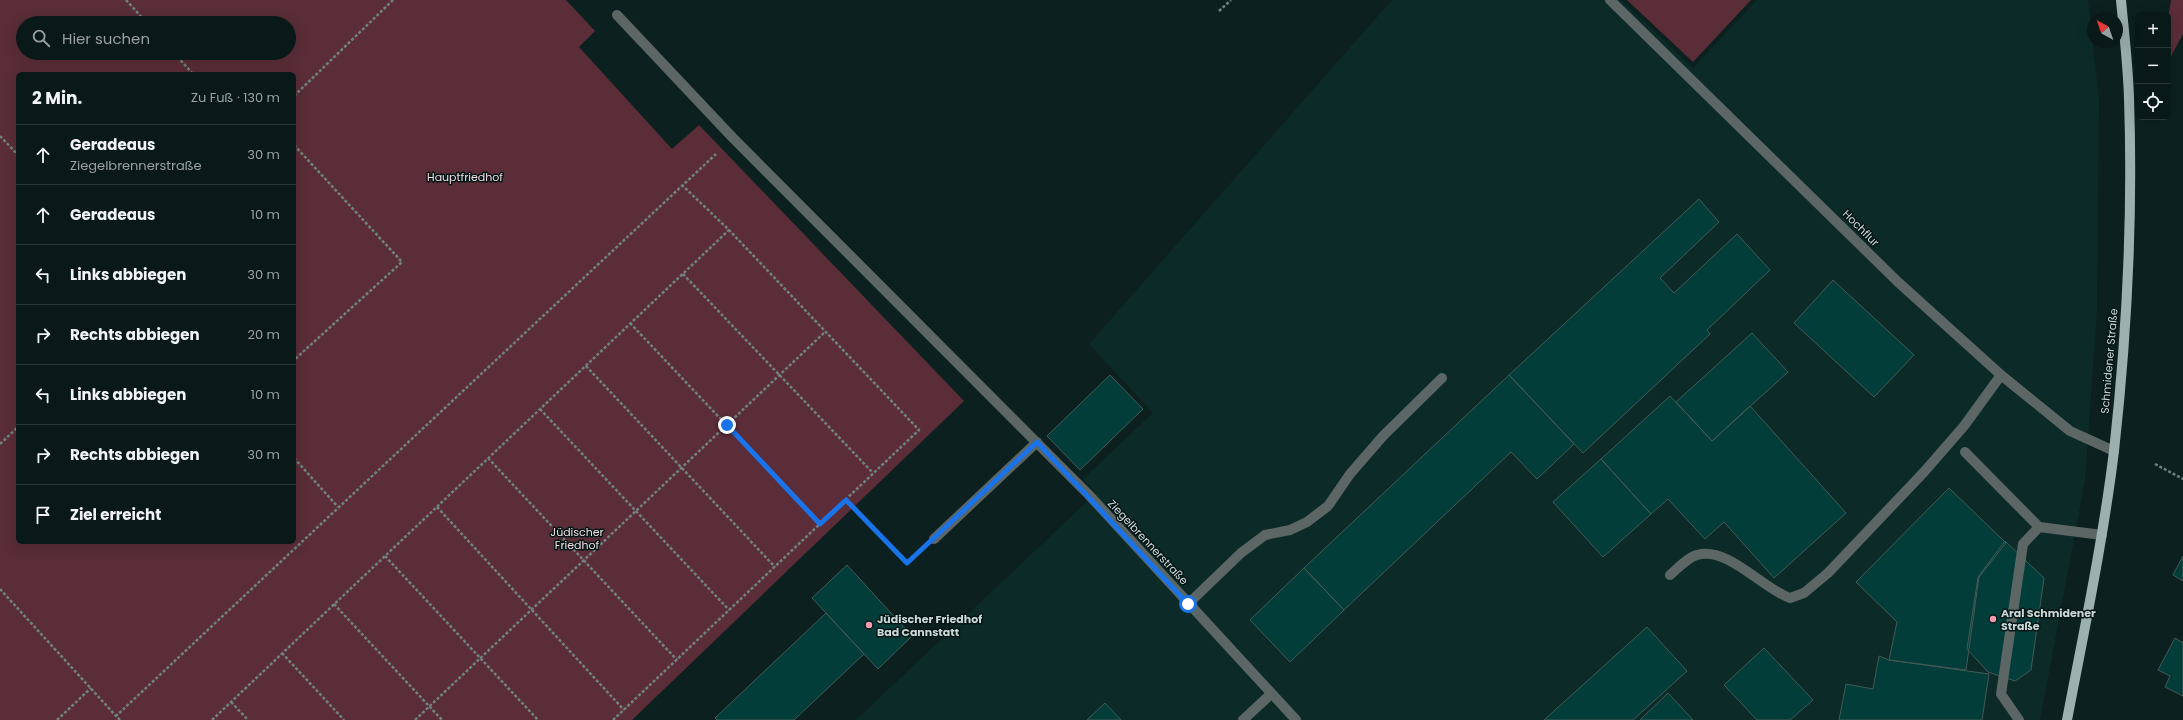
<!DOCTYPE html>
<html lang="de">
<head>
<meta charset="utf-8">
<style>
	body { margin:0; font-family:Poppins,sans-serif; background:#122220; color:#f1f3f6 }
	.controls { position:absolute; right:12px; top:12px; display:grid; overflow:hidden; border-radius:6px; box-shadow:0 4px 16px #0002 }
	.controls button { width:36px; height:36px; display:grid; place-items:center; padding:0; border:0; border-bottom:1px solid #293836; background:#091917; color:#f1f3f6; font:20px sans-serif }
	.compass { position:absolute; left:2087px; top:12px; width:36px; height:36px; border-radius:50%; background:#091917; box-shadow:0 4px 16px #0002; rotate:320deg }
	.stop { position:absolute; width:12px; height:12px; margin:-9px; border:3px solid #1a73e8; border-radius:50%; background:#fff }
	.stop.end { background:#1a73e8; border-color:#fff; box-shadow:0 1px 4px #0008 }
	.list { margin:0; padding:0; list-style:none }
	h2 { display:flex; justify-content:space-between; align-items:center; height:52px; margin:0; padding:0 16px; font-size:17px }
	h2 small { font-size:13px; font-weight:400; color:#99a0a1 }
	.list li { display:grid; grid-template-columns:26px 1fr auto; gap:12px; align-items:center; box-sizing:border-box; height:60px; padding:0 16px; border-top:1px solid #293836 }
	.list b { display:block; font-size:15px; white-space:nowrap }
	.list p { margin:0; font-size:13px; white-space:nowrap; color:#99a0a1 }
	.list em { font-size:13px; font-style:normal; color:#99a0a1 }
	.icon { flex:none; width:22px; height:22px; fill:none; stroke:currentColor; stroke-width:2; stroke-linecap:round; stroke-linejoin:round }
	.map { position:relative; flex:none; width:2183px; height:720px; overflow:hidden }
	.search { position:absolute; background:#091917; box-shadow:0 4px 16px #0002; left:16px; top:16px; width:280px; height:44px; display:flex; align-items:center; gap:10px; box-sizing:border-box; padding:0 14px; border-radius:22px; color:#99a0a1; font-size:15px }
	.panel { position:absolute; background:#091917; box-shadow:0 4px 16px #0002; left:16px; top:72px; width:280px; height:472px; border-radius:6px }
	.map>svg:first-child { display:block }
</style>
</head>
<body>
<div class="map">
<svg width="2183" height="720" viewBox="0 0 2183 720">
	<rect width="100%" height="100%" fill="#0c211f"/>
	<path fill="#0c2b28" d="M1392,0H1621L1693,68L1757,0H2088L2099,99L2097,308L2085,480L2040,720H856L1096,493L1083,479L1153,413L1089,344Z"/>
	<path fill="#5a2d38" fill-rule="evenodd" d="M0,0H566L595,31L579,47L672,149L699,125L964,401L632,720H0ZM23,23H289V53H23ZM18,74H294V542H18Z
		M1627,0H1751L1693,62Z
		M2171,0H2183V34L2168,62V19Z"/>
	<path fill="#023d39" stroke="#445a57" d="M1699,199L1719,222L1660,278L1674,293L1737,234L1770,270L1707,330L1710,334L1583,453L1509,375Z
		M1833,280L1914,355L1874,397L1794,323Z
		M1752,333L1788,372L1712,441L1676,402Z
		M1110,375L1143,409L1080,470L1047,436Z
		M1509,375L1574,444L1537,479L1511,452L1344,610L1304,568Z
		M1670,396L1712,441L1750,406L1846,513L1774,578L1724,522L1705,539L1668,499L1651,514L1601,459Z
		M1601,459L1651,514L1603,557L1553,502Z
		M1949,488L2006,543L1979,577L1966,670L1889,660L1897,622L1856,582Z
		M2005,541L2044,578L2031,670L2015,681L1988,672L1967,649L1978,577Z
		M2183,556V581L2173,575Z
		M847,565L912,636L878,669L812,598Z
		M1304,568L1344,610L1290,662L1250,620Z
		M826,613L864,654L794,720H717L715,718Z
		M1647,627L1687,671L1633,720H1544Z
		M2175,638L2183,643V696L2165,687L2170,676L2158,670Z
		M1764,648L1813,700L1790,720H1757L1724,685Z
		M1879,656L1889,660L1989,674L1982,720H1839L1846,684L1873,689Z
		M1668,693L1693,720H1640Z
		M1105,703L1121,720H1087Z"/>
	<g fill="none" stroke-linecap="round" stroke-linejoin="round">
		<path stroke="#718280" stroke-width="2.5" stroke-dasharray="3 2" stroke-linecap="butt" d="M126,0L147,23
			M1219,11L1231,0
			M174,53L193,74
			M294,96L393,0
			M0,136L18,155
			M294,145L402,262L294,360
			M683,274L873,473
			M630,323L820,524
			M586,366L775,567
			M540,409L729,610
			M0,444L18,427
			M294,458L338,507
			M488,458L677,660
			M2155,464L2183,479
			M846,500L907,563L917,554
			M437,507L624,710
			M385,556L538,720
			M0,589L116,716
			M334,604L442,720
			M282,653L344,720
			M231,702L248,720
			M57,720L91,688
			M120,720L116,716L716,154
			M212,720L729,230
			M415,720L825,332
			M613,720L919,430L729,230L682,185"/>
		<path stroke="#5c6664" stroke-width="10" d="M1610,0L1898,282L2001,375L2070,431L2114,451
			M617,15L733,138L1089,495L1296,720
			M1965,452L2039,527L2102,535
			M934,539L1037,442
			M1670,575C1677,569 1688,557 1697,555C1728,546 1763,589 1790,598L1804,593L1828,573L1924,472L1964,426L2001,375
			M1188,604L1241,553L1265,535L1290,530L1307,522L1328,506L1350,474L1383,436L1442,378
			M1243,720L1271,694
			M2019,720L2001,694L2023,544L2039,527"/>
		<path stroke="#9cb0ae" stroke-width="10" d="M2067,720C2084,631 2103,541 2114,451C2127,334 2133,216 2129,98C2128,65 2124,33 2121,0"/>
	</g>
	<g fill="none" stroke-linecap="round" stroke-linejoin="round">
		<path stroke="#1a73e8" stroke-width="5" d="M727,425L820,524L846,500L907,563L1037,442L1188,604"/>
	</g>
	<g fill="#f29aae" stroke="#041716" stroke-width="1.5">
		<circle cx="1993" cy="619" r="4"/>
		<circle cx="869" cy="625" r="4"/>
	</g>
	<g text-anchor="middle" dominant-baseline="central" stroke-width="3" stroke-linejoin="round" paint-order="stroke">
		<g font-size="11" fill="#f2dce0" stroke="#041716">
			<text x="465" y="177">Hauptfriedhof</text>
			<text x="577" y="532">Jüdischer<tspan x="577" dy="13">Friedhof</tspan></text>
		</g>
		<g font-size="11" fill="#ccd8d7" stroke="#041716">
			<text transform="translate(1861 228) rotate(45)">Hochflur</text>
			<text transform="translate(2109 361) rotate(-85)">Schmidener Straße</text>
			<text transform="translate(1148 542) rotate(47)">Ziegelbrennerstraße</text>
		</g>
		<g font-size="11" font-weight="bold" fill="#ccd8d7" stroke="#041716" text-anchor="start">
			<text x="2001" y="613">Aral Schmidener<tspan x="2001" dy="13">Straße</tspan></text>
			<text x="877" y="619">Jüdischer Friedhof<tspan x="877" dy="13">Bad Cannstatt</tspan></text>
		</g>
	</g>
</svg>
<div class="controls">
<button>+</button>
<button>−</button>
<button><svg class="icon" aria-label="locate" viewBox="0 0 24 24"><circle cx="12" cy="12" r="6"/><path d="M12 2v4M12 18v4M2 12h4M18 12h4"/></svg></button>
</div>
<svg class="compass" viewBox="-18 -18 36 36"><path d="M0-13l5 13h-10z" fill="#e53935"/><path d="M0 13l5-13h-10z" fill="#99a0a1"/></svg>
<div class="stop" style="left:1188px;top:604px"></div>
<div class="stop end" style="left:727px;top:425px"></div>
<div class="search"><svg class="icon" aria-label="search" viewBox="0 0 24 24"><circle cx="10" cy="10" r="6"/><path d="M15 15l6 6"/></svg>Hier suchen</div>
<section class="panel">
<h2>2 Min.<small>Zu Fuß · 130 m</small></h2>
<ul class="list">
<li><svg class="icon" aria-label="ahead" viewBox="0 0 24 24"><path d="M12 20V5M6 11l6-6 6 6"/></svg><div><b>Geradeaus</b><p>Ziegelbrennerstraße</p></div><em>30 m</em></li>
<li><svg class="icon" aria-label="ahead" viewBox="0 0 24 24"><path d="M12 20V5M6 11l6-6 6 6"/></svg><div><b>Geradeaus</b></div><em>10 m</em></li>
<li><svg class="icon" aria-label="left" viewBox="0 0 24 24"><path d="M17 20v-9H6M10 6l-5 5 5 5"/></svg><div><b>Links abbiegen</b></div><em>30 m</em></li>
<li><svg class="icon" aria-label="right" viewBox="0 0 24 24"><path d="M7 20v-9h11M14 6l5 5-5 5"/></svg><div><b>Rechts abbiegen</b></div><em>20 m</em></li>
<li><svg class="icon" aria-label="left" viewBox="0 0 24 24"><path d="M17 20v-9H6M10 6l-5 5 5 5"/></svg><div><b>Links abbiegen</b></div><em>10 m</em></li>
<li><svg class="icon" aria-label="right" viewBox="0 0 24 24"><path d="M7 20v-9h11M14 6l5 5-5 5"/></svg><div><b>Rechts abbiegen</b></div><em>30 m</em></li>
<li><svg class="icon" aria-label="arrive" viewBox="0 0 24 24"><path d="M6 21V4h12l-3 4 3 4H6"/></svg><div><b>Ziel erreicht</b></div></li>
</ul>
</section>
</div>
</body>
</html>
